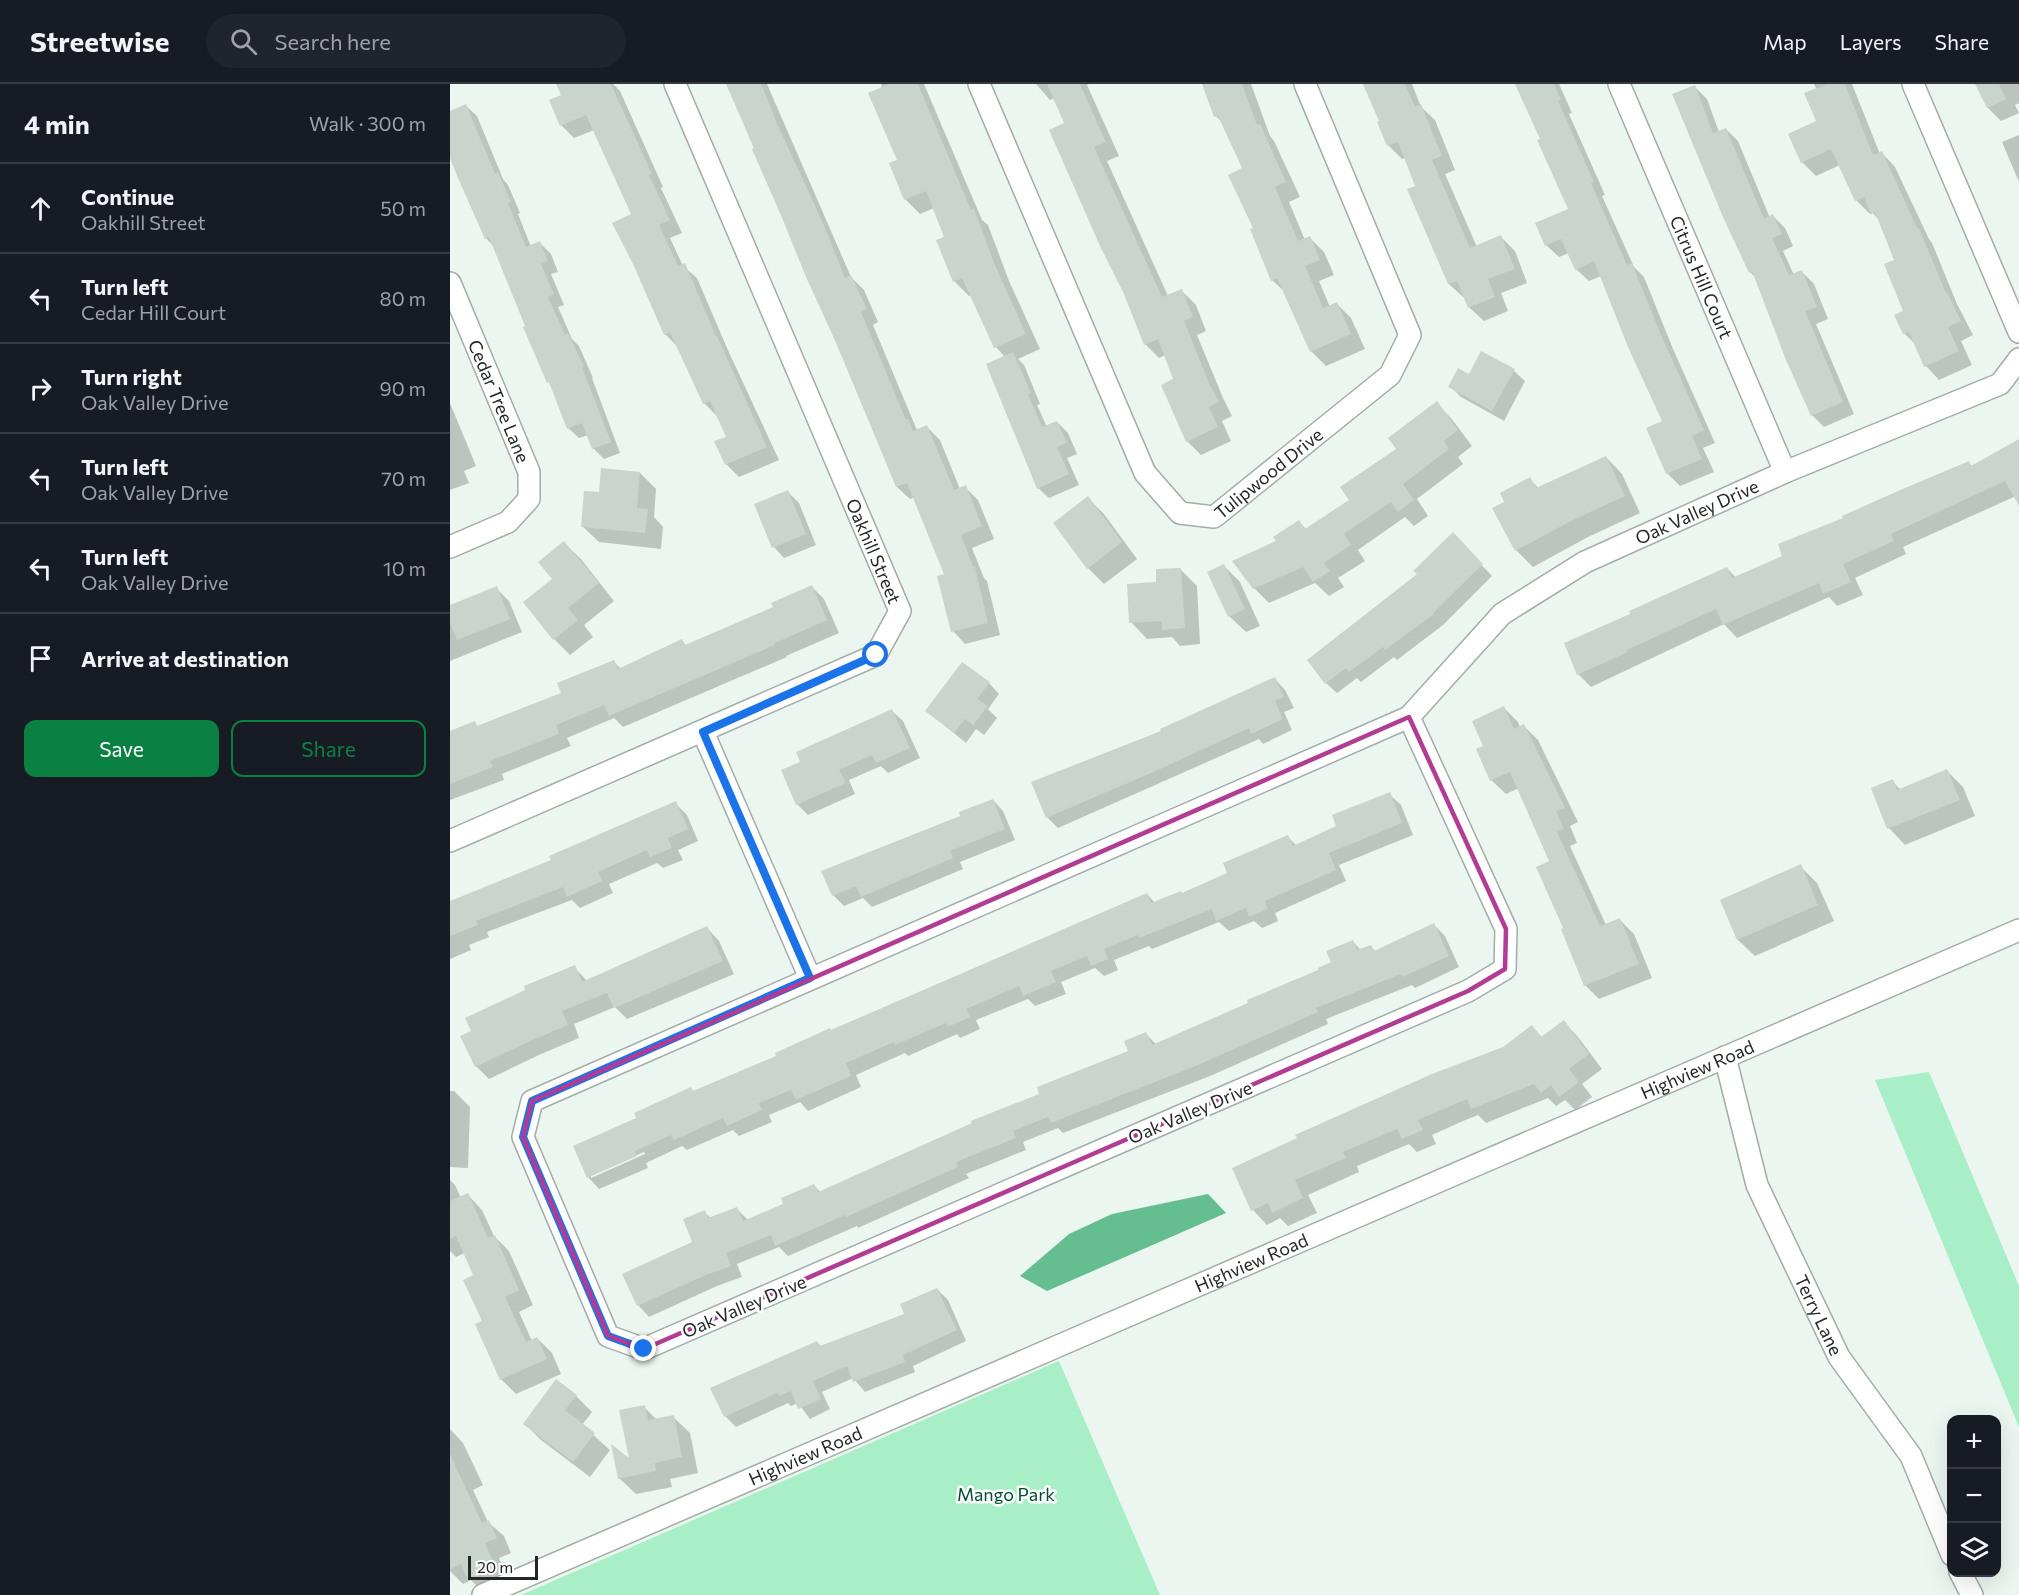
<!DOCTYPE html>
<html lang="en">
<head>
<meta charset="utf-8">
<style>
	body { margin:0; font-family:Commissioner,sans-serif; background:#20242c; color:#f1f3f6 }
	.controls { position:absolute; right:18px; bottom:18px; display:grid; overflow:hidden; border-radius:12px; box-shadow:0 6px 24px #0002 }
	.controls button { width:54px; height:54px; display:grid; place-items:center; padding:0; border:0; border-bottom:2px solid #363941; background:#171b24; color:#f1f3f6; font:30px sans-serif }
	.scale { position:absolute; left:18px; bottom:15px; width:70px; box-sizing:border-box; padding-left:6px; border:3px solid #232725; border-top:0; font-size:16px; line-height:21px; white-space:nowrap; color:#232725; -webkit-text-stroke:4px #fff; paint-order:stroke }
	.stop { position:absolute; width:18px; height:18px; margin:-14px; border:4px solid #1a73e8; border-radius:50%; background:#fff }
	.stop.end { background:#1a73e8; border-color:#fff; box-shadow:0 2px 6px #0008 }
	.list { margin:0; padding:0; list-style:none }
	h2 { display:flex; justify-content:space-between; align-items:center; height:78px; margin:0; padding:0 24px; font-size:26px }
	h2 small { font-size:20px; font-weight:400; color:#9ea1a6 }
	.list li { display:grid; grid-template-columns:39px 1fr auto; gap:18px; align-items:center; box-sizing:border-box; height:90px; padding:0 24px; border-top:2px solid #363941 }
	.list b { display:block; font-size:22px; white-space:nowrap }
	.list p { margin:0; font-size:20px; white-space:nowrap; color:#9ea1a6 }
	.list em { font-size:20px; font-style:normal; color:#9ea1a6 }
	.actions { display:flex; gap:12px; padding:18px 24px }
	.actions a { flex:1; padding:14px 0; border:2px solid #0b8043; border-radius:12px; text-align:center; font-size:21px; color:#0b8043 }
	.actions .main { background:#0b8043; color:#fff }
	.icon { flex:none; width:33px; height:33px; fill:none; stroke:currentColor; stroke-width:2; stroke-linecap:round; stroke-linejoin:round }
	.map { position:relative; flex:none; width:1569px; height:1511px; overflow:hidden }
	header { display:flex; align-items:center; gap:36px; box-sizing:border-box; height:84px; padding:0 30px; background:#171b24; border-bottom:2px solid #363941 }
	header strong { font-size:28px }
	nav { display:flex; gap:33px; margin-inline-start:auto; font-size:21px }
	.search { width:420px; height:54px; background:#20242c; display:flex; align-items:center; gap:15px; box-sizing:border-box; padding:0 21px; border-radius:33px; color:#9ea1a6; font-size:22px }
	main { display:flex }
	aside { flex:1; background:#171b24 }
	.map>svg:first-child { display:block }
</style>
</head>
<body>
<header>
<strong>Streetwise</strong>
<div class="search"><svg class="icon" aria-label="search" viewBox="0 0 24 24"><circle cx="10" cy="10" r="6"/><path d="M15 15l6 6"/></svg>Search here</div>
<nav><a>Map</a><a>Layers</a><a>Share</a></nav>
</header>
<main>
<aside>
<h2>4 min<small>Walk · 300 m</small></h2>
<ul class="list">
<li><svg class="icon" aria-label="ahead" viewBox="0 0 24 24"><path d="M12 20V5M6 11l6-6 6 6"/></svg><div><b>Continue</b><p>Oakhill Street</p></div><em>50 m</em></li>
<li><svg class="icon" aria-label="left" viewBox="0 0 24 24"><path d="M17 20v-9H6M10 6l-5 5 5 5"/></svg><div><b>Turn left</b><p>Cedar Hill Court</p></div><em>80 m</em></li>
<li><svg class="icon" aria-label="right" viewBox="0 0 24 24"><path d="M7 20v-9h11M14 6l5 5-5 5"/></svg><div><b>Turn right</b><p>Oak Valley Drive</p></div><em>90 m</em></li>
<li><svg class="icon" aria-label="left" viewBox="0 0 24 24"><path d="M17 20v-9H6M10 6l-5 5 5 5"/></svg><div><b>Turn left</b><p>Oak Valley Drive</p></div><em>70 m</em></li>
<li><svg class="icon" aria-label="left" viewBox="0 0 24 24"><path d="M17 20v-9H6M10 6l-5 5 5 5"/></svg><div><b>Turn left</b><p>Oak Valley Drive</p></div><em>10 m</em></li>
<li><svg class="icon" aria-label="arrive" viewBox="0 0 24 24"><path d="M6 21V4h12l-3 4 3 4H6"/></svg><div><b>Arrive at destination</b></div></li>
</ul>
<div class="actions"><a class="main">Save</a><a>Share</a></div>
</aside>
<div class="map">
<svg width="1569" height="1511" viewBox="0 0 1569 1511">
	<rect width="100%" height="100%" fill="#eaf6ef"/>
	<path fill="#a8eec7" d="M1479,988L1569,1202V1343L1425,996Z
		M609,1277L710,1511H71Z"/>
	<path fill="#64be90" d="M758,1110L776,1129L597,1207L570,1192L619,1150L662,1130Z"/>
	<path fill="#0003" fill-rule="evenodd" d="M107,0H163L170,7L213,103L211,104L232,149L220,154L233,182L247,194L277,264L329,376L289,393L276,380L278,353L267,332L254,319L228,263L215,250L183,131L144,46L124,54L111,41L113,12Z
		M277,0H317L401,193L414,206L428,238L423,241L466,344L468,347L477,343L490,356L510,405L515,403L528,416L544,455L522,464L534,494L537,497L550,551L515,560L503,547L496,491L465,413L460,415L447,403Z
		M431,0H474L532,136L538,141L559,197L590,265L568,275L574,281L590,320L587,321L597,343L607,338L618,349L627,370L617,374L629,401L599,414L588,404L555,273L546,263L522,211L519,212L504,197L496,154L484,124L470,130L455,115L449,77Z
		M586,0H639L637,1L669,72L657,77L718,212L732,207L746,221L756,247L747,251L773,314L782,332L772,337L781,357L751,371L737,357L725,296L716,271L709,274L695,260L616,40L605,14L600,16Z
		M754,0H801L820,52L824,57L850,113L839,118L855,156L860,154L874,168L884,191L869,197L880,223L887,220L901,234L915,265L876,282L861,267L834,207L822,196L805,145L794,85L773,39L766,32Z
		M915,0H962L971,23L985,36L1005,86L995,90L1027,163L1051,153L1065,167L1077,199L1051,209L1058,227L1034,237L1020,224L1015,212L1013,213L999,200L956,74L952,75L938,61L931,38Z
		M1066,0H1109L1122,29L1119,30L1155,111L1152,112L1184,183L1194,193L1223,265L1265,359L1253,364L1264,388L1230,402L1218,390L1198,345L1214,338L1151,192L1139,197L1126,185L1119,169L1109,173L1096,161L1120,125L1092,56Z
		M1364,0H1402L1430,70L1432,69L1445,83L1479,155L1482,159L1507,220L1523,251L1511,257L1522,281L1489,296L1476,282L1467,262L1454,249L1455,228L1446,177L1429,136L1423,129L1420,130L1406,116L1390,81L1366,92L1352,78L1367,38V6Z
		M1528,0H1569V19L1565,21L1569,29L1551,37L1538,24Z
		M1245,3L1257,15L1269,48L1276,45L1288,57L1320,134L1323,132L1335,144L1343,162L1333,167L1344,191L1352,188L1364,200L1378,235L1366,240L1404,330L1374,343L1362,331L1306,194L1300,188Z
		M16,22L27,32L53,95L58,101L70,129L68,130L81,163L90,159L101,170L108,188L101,190L114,221L108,223L122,255L129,262L143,294H142L170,369L154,375L143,364L138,351L129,354L118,344L44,163L36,154L0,69V28Z
		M1569,51V98L1552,58Z
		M1032,269L1064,287L1075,297L1054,337L1011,313L1000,302L1019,292Z
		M0,319L26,382L14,387L19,399L0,406Z
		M986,319L1001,334L1022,362L1008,373L1013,380L967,415L978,432L964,442L955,433L908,466L915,477L888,494L894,503L879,512L865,499L819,519L804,504L828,457L849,438L857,446L901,417Z
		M1569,357V415L1566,412L1453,463L1456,470L1405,494L1413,511L1387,522L1379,513L1287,554L1274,540L1141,603L1128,590L1182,530L1277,484L1286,494L1334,473L1395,435L1518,378L1522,382Z
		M1156,373L1172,390L1190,429L1138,453L1083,483L1066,466L1056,418L1080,395L1089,405Z
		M190,389L206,405L204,433L213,443L211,465L149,458L132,442L150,410Z
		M338,408L349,419L366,461L334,474L324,463Z
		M638,414L654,430L687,475L654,500L638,484Z
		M1003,451L1042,492L993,541L947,576L944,573L911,598L907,594L887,609L876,599Z
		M114,459L131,475L164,517L134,541L143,553L120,571L104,555V495Z
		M774,482L790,498L810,542L796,548L779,532Z
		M730,485L747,502L750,560L730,562L722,553L697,555L681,538L708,500Z
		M362,503L374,515L389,549L336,572L337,573L173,643L164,634L117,654L121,662L52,690L54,696L0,716V649L24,639L28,643L113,610L164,578L171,585L232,557L237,562L325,524Z
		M46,504L59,517L72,548L0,577V522Z
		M825,595L835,606L844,624L834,628L842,646L813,660L809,655L608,744L597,733L713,647Z
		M539,599L549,610L538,625L547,634L534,651L526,645L516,659L477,627Z
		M1054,624L1068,638L1070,644L1074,642L1088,656L1128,738L1120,742L1127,759L1120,762L1156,841L1170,836L1184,850L1202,894L1149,915L1135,901L1115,845L1101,778L1069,704L1056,710L1041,696L1035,662Z
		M442,627L453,637L470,674L438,689L431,682L399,696L405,710L358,731L347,720L352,679Z
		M1497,687L1513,703L1525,732L1455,761L1439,744L1442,697L1451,706Z
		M939,710L951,721L963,751L889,781L896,797L825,829L828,837L812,844L804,837L779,847L769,838L702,865L699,862L664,876L668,886L654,892L645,884L611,898L616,910L585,922L578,915L526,936L530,945L510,954L507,950L458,972L455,969L406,991L411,1003L358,1027L350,1018L319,1031L322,1038L289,1052L283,1046L237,1066L232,1062L196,1079L198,1084L149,1105L138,1093L188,1034L241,1005L245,1008L697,810L705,819L732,810L779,790L838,753L847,762L888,743ZM194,1068L195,1070L141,1094V1091Z
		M543,716L553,727L565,756L510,778L513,785L422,823L413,814L394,822L383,811L512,732Z
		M225,719L237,731L248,757L228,766L233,776L213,784L207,779L159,800L163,809L130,824L122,816L37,848L39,853L19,861L21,866L0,875V819L103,777Z
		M1350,782L1367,799L1384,837L1305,872L1288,856L1272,817Z
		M984,841L995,852L1009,883L965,904L962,901L876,935L878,940L760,992L613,1049L608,1044L573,1058L576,1066L516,1090L519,1094L408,1144L407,1142L338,1172L329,1163L287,1180L292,1193L267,1202L199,1233L188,1221L244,1159L254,1128L261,1134L286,1124L298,1136L335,1121L364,1101L371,1109L591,1010L680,968L696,950L707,961L800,920L883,879L903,858L911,866L921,863L926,868Z
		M257,844L269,857L284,890L177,935L165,923L124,940L129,954L91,970L39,995L26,982L12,953L124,883L137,897Z
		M1114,938L1128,953L1152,985L1132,1000L1142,1013L1125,1026L1115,1016L1106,1022L1098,1014L1036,1039L1028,1031L1013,1037L982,1051L986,1060L967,1068L959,1060L907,1082L909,1088L858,1111L867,1129L838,1142L830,1134L817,1141L803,1126L784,1085L1054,964L1082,943L1093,954Z
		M0,1007H4L20,1023L18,1084L0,1083Z
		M0,1096L5,1101L11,1114L18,1111L32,1126L44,1152L59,1167L83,1221L69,1228L82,1257L87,1254L102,1269L111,1290L66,1310L51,1295L34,1238L25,1192L15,1169L6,1173L0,1167Z
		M487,1205L498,1216L516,1257L463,1282L465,1288L415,1308L403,1294L372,1308L380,1325L360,1335L348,1319L341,1322L338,1319L286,1343L275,1332L367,1258L372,1263L456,1231Z
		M126,1312L142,1328L132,1341L160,1366L140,1393L91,1356L75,1340Z
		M194,1323L207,1336L223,1333L240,1349L248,1389L220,1395L222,1403L186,1410L169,1394L181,1378Z
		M0,1345L13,1359L33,1401L23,1406L38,1438L54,1452L61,1469L49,1474L59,1498L34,1510L21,1496L13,1500L0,1487Z"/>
	<path fill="#c9d4cd" d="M106,0H161L202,90L199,91L220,136L209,141L228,182L235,179L266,252H267L317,363L275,381L264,357L276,353L260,317L253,320L220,248L214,251L184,182L162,139L181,130L136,31L110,42L99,16L111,11Z
		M276,0H311L324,31H323L373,139L395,194L401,191L417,225L411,228L456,336L458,335L463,347L477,341L504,406L516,401L532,442L511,451L523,483H525L538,539L501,548L487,492L494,490L457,399L446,403L388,263L356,193L333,136L302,65L304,64Z
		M439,0H468L521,126L524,125L545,181L576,250L544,264L512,194L503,198L486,156L494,153L476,107L454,116L439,79L447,76L418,9Z
		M597,0H630L656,58L644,63L712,213L732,205L743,233L734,237L759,299L769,318L759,323L768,343L736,358L711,301L723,295L708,255L694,261L674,210L650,162L599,46L614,39Z
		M752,0H792L807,41L810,40L836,98L825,103L848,157L860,152L870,176L855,182L873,224L887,218L901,250L860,268L827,194L821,197L800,145L803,144L778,91L792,84L768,32L764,33Z
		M913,0H955L965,23L971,20L992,72L982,76L1020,164L1051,151L1065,185L1038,195L1045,213L1018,224L1007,197L998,200L957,105L965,102L948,58L937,62L927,38L929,37Z
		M1065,0H1104L1111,16L1108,17L1144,98L1141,99L1177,181L1182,179L1211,251L1254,346L1242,352L1252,375L1216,390L1196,344L1212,337L1178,263L1144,177L1125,186L1111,155L1095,162L1085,139L1118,125L1087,56L1090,55Z
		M1377,0H1395L1423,71L1432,67L1467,144H1469L1496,209L1497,208L1511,237L1498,243L1509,267L1474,283L1459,248L1453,250L1444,231L1453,227L1434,180L1444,176L1425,128L1421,130L1414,113L1405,117L1381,65L1351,79L1338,50L1366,37L1354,9Z
		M1525,0H1549L1556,15L1537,24Z
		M1245,1L1263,49L1276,44L1314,135L1323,130L1332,150L1322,154L1339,191L1352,186L1367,223L1355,227L1393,318L1361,332L1336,276L1302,187L1299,189L1273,133L1222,10Z
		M16,20L45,90L48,88L61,118L58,119L76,163L90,157L98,177L91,180L104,210L98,213L115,251L118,249L134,283H132L161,358L142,365L132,339L117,345L99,298L97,299L73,243L75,242L39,153L35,155L8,94L0,74V27Z
		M1031,267L1065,285L1042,327L998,303L1008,284L1019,290Z
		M563,268L581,309L578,310L592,343L607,337L617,359L607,363L619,390L587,405L536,280Z
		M987,317L1008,346L994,357L999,365L953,400L964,416L948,428L941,418L894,450L901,461L874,479L880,487L863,498L853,483L803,505L782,477L826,457L823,453L849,436L855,445L899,416L890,403L946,365L938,354Z
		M1569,355V422L1555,397L1441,450L1444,457L1393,480L1401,498L1373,510L1369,499L1273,541L1266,525L1177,566L1178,568L1127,591L1114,559L1180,530L1179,527L1277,483L1282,494L1332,472L1328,460L1393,434L1392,432L1448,407L1519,377L1521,382Z
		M1156,372L1175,412L1121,437L1065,467L1042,424L1054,418L1050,409L1080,393L1086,404Z
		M151,384L190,388L187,424L198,425L195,449L131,443L134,407L149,408Z
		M338,406L356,450L322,464L304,420Z
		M638,412L672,458L637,485L603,439Z
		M1003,448L1033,480L983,529L984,530L935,566L933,563L899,588L896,584L875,600L857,576L967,490L963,487Z
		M114,457L149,499L118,524L128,536L103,556L73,518L102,495L88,478Z
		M774,480L795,525L778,533L757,488Z
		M731,484L735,544L712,546V537L679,539L677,500L706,498V485Z
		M362,501L377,536L325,559V561L159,632L154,621L106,641L109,650L40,677L43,683L0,700V647L25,637L27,642L111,609L107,599L164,576L168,585L232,555L235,561L323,523L321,519Z
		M47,502L60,535L7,556L0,539V521Z
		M512,578L540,598L527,615L538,622L523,641L515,635L504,649L475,627Z
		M825,593L834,613L825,617L833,635L801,650L799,644L708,686L596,734L581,698L711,647L710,645Z
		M1054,622L1064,645L1074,640L1115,724L1106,727L1114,745L1107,748L1150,842L1170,834L1189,880L1134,902L1111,845L1113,844L1086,783L1099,777L1060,688L1040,697L1026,665L1033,662L1022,637Z
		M442,625L460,664L426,679L422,671L389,686L396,699L346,721L331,686L350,678L346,668Z
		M1497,685L1510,716L1437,745L1421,704L1443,695L1447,706Z
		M940,708L952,739L879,769L886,786L815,817L818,825L799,833L796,824L766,837L762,825L689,854L688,851L654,865L658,875L641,882L637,872L601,887L606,898L573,912L569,902L516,925L520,933L498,943L496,939L445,961L444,958L396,979L401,992L346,1016L341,1006L309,1019L312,1026L277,1042L273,1034L224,1056L221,1051L185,1067L187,1072L137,1094L123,1062L186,1034L184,1029L241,1003L243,1007L326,972L325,969L380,944L381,946L697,809L701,819L731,807L732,809L777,789L773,779L838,751L843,762L886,742L882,731Z
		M543,715L555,745L500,767L503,774L411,813L406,802L382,812L371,787L510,732L509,728Z
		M226,717L238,745L218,754L222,764L200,773L197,766L148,788L152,797L117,813L113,803L26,837L28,841L0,852V817L101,776L99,772Z
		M1351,780L1368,821L1287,856L1270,816Z
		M984,839L999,872L952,893L951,890L866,924L868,928L748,981L601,1039L598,1033L563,1047L566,1054L506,1078L508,1083L396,1133L395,1131L325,1162L321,1151L276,1169L281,1182L256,1191L187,1222L172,1190L242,1158L233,1135L255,1126L258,1134L287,1123L293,1137L333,1120L331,1114L364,1100L368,1108L522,1039L521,1037L589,1010L587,1003L678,967L674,957L696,948L702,961L798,919L797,916L868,886V884L881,878L876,867L903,856L907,866L921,861L924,867Z
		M257,842L273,877L164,924L157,909L112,927L118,941L78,958L25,983L10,952L21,947L15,934L75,906L74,902L125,881L132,898Z
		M1114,936L1139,970L1119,985L1129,998L1109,1013L1101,1001L1091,1009L1084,1000L1021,1025L1017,1015L968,1036L973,1046L952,1055L947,1045L893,1068L896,1074L845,1096L853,1114L822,1129L818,1119L801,1127L782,1084L847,1054L845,1051L901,1026L982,990L1053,963L1082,941L1091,953Z
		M18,1109L38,1154L45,1151L69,1206L55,1213L76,1258L87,1253L97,1275L50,1296L25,1240L32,1237L13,1196L23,1191L6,1152L0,1155V1117Z
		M487,1204L507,1246L453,1271L455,1278L403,1298L397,1282L363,1297L371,1315L348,1325L341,1307L329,1312L327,1309L274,1333L260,1304L367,1257L370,1262L454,1230L450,1220Z
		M106,1295L127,1311L115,1326L145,1349L123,1378L73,1340Z
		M195,1321L198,1336L224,1331L232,1373L205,1379L206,1387L168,1395L161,1360L179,1374L169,1326Z
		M0,1370L32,1439L39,1436L47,1454L35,1459L46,1484L18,1496L11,1480L0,1485Z"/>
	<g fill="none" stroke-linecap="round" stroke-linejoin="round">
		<defs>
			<g id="minor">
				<path id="s1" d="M529,0L695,389L730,429L764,433L940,291L960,251L855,0"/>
				<path id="s2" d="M1169,0L1335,388"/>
				<path d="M1463,0L1569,248"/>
				<path id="s3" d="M0,199L79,388V415L58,438L0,463"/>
				<path id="s4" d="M959,633L1056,845L1055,885L1018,907L194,1265L158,1252L73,1053L82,1017L959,633L1052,530L1135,478L1335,388L1550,300L1569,275"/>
				<path d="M253,648L360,894"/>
				<path d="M0,757L426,571L450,527L225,0"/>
				<path id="s5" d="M1275,973L1307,1101L1389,1273L1461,1372L1502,1471"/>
				<path d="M1510,1488L1522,1511"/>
				<path id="s6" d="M33,1511L1569,846"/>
			</g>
		</defs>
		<use href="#minor" stroke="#a2ada6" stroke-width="24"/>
		<use href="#minor" stroke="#fff" stroke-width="21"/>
	</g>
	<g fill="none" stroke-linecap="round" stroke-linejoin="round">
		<path stroke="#1a73e8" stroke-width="8" d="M194,1265L158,1252L73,1053L82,1017L360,894L253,648L426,571"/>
	</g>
	<path fill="none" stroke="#b13c93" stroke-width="4.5" stroke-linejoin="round" d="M959,633L1056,845L1055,885L1018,907L194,1265L158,1252L73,1053L82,1017Z"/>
	<g text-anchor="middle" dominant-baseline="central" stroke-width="5" stroke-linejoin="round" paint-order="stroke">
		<g font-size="18" fill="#232725" stroke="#fff">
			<text stroke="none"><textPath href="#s2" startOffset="210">Citrus Hill Court</textPath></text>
			<text stroke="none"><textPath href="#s3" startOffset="128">Cedar Tree Lane</textPath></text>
			<text stroke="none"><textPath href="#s1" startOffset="580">Tulipwood Drive</textPath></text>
			<text stroke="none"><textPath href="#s4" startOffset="2823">Oak Valley Drive</textPath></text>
			<text transform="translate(424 467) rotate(67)">Oakhill Street</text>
			<text stroke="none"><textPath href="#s6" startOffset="1323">Highview Road</textPath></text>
			<text transform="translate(740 1028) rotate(-23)">Oak Valley Drive</text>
			<text stroke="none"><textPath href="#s6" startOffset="837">Highview Road</textPath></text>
			<text transform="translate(294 1222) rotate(-23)">Oak Valley Drive</text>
			<text stroke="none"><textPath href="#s5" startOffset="276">Terry Lane</textPath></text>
			<text stroke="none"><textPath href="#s6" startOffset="351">Highview Road</textPath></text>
		</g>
		<g font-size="18" fill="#004d2f" stroke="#fff">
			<text x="556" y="1410">Mango Park</text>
		</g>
	</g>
</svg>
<div class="controls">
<button>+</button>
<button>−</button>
<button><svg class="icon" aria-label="layers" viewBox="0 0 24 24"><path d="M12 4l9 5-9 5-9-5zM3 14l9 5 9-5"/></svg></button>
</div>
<div class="scale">20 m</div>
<div class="stop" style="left:426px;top:571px"></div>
<div class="stop end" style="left:194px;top:1265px"></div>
</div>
</main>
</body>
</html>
